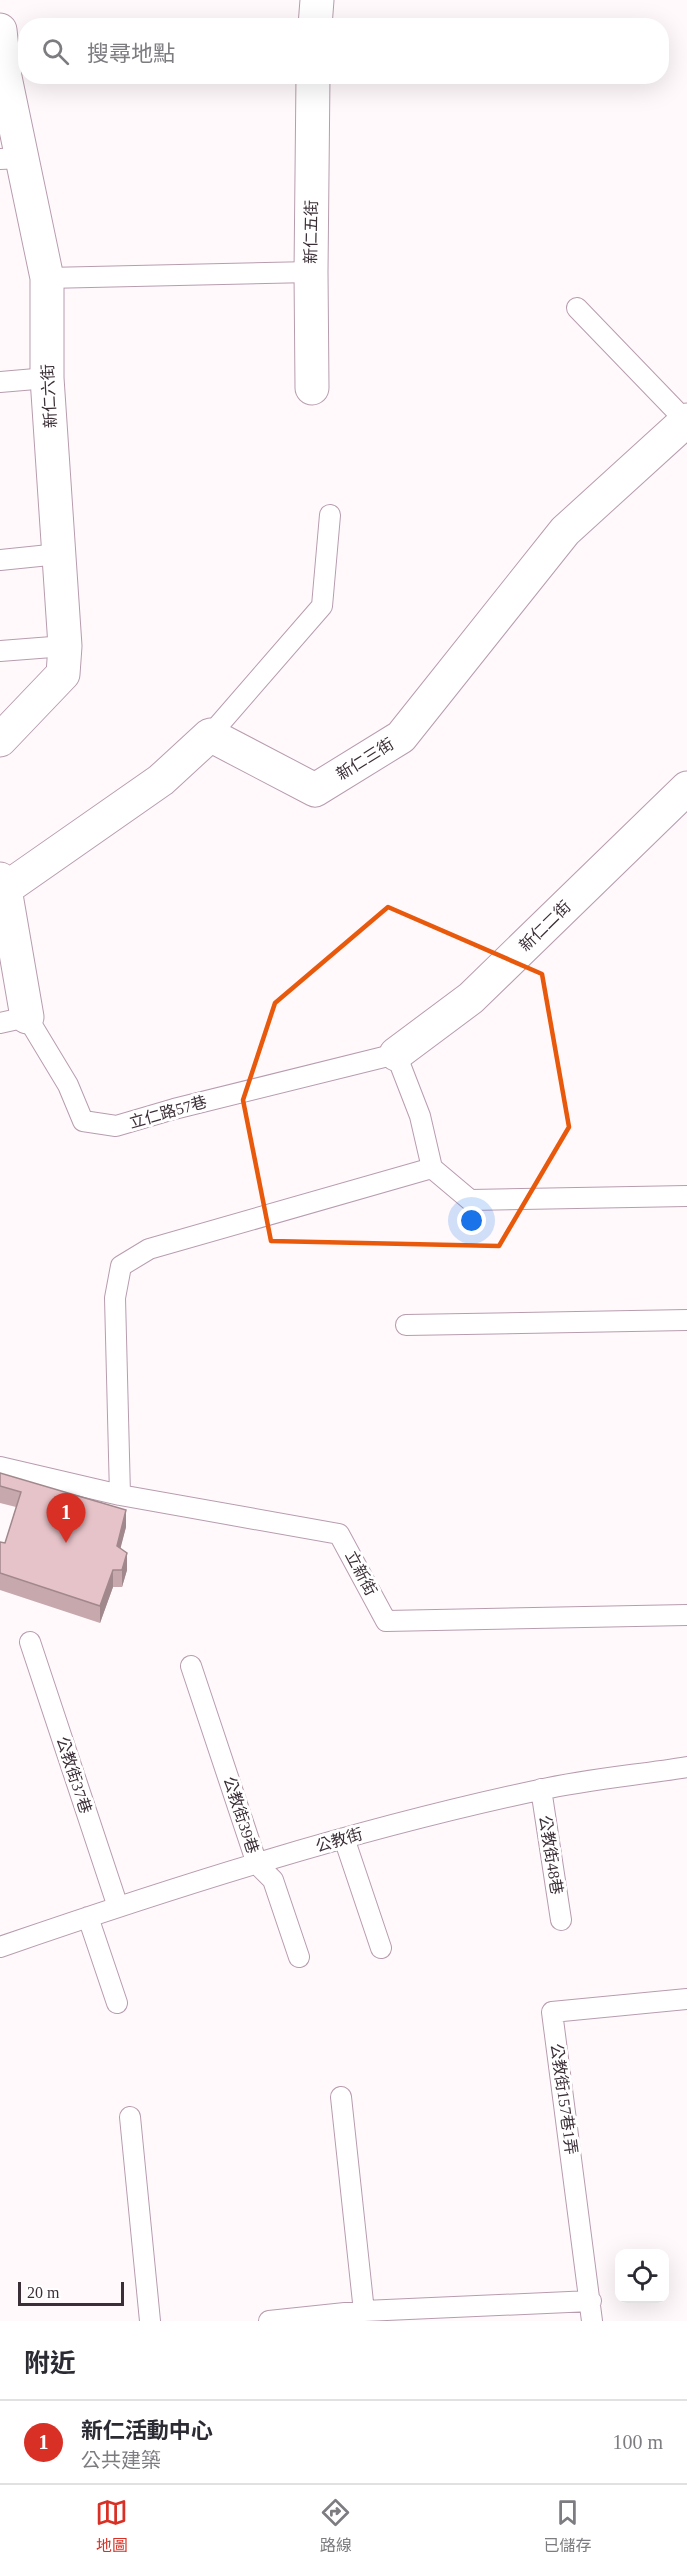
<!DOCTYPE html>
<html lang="zh-TW">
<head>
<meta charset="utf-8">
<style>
	body { margin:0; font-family:"Times New Roman","Noto Sans TC",serif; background:#f2f2f3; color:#2b2b33 }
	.controls { position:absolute; right:18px; bottom:18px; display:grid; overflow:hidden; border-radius:12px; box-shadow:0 6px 24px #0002 }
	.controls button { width:54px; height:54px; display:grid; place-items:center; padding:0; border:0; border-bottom:2px solid #e1e1e2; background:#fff; color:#2b2b33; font:30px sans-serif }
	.scale { position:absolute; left:18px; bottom:15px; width:106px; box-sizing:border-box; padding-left:6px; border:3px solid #3b2f37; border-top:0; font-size:16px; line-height:21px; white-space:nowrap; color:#3b2f37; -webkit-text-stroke:4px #fff; paint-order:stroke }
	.you { position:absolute; left:472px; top:1221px; width:21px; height:21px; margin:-15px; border:4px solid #fff; border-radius:50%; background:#1a73e8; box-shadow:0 0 0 9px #1a73e833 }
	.badge { display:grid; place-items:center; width:39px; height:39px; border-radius:50%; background:#d93025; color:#fff; font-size:20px; font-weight:700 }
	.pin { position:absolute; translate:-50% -50px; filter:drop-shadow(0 2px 3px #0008) }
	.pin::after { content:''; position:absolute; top:32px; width:21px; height:18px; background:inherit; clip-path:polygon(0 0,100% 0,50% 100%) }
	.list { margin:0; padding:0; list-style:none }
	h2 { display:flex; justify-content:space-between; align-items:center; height:78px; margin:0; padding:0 24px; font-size:26px }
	h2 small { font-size:20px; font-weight:400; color:#7c7c81 }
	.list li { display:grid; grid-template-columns:39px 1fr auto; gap:18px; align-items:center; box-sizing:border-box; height:84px; padding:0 24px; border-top:2px solid #e1e1e2 }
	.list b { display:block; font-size:22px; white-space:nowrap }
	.list p { margin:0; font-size:20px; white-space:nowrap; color:#7c7c81 }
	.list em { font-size:20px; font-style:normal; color:#7c7c81 }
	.icon { flex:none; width:33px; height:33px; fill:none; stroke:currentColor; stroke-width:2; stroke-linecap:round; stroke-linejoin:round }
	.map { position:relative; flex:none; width:687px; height:2321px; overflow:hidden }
	.search { position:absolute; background:#fff; box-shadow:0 6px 24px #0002; left:18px; right:18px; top:18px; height:66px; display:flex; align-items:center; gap:15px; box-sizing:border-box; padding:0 21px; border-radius:24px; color:#7c7c81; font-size:22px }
	.sheet { height:162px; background:#fff }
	nav { display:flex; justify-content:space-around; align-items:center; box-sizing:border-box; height:84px; border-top:2px solid #e1e1e2; background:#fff; font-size:16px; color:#7c7c81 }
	nav a { display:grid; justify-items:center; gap:3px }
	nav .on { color:#d93025 }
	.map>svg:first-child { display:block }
</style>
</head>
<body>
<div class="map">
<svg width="687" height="2321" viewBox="0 0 687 2321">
	<rect width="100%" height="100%" fill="#fff9fc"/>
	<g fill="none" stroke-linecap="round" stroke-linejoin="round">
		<defs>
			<path id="service" d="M0,159L22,158
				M47,278L311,272
				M577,308L686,421
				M0,382L47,378
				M0,560L59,554
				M0,651L65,646
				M210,735L322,606L330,515
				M0,1023L27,1017L68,1085L83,1121L116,1126L174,1109L396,1054L420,1116L432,1168L149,1249L121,1266L115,1298L120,1495
				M432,1168L470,1200L687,1196
				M406,1325L687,1320
				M0,1467L120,1495L339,1534L386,1621L687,1615
				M30,1642L118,1907
				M191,1666L257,1864L273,1880L299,1957
				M541,1789L561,1920
				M344,1838L381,1948
				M88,1917L117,2003
				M0,1947C177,1886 356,1829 539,1790C588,1779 638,1775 687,1767
				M341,2097L365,2321
				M130,2117L150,2321
				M269,2321L364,2311L591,2301
				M592,2321L552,2012L687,1999"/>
			<path id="minor" d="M315,26L317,0
				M0,30L5,77L47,278V378L65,646L63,674L0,740
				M312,388L311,272L313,76
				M0,879L5,889L27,1017
				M5,889L161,780L210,735L315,790L401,737L565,531L687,420
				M396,1054L471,998L687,788"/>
		</defs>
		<use href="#service" stroke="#b89cae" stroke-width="22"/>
		<use href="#minor" stroke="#b89cae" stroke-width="35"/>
		<use href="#service" stroke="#fff" stroke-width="20"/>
		<use href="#minor" stroke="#fff" stroke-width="33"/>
	</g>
	<path fill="#c6a8ad" d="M0,1473L126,1527L120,1548L127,1570L122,1587H113L100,1623L0,1590V1542L5,1543L16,1507L0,1503Z"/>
	<path fill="#a1888d" d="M126,1510V1527L117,1562V1546Z
		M127,1553V1570L122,1587V1570Z
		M113,1570V1587L100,1623V1606Z"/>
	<path fill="#e6c3c9" stroke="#a1888d" stroke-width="1.5" d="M0,1473L126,1510L117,1546L127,1553L122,1570H113L100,1606L0,1573V1542L5,1543L21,1492L0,1486Z"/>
	<path fill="none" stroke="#e8590c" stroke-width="4.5" stroke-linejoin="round" d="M388,907L542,974L569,1127L499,1246L271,1241L243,1100L275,1003Z"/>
	<g text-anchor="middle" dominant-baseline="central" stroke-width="6" stroke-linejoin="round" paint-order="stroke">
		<g font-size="16" fill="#3b2f37" stroke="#fff">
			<text transform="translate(311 232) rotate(-89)">新仁五街</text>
			<text transform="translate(49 396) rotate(-93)">新仁六街</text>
			<text transform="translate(365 759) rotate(-32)">新仁三街</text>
			<text transform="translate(545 926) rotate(-44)">新仁二街</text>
			<text transform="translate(168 1112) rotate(-16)">立仁路57巷</text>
			<text transform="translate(361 1573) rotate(62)">立新街</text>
			<text transform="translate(74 1775) rotate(72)">公教街37巷</text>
			<text transform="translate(241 1815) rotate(72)">公教街39巷</text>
			<text transform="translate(339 1840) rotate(-16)">公教街</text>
			<text transform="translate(551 1855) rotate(81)">公教街48巷</text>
			<text transform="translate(564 2099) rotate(82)">公教街157巷1弄</text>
		</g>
	</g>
</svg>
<div class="controls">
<button><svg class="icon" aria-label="locate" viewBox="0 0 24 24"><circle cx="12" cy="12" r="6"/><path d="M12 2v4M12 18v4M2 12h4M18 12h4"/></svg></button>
</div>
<div class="scale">20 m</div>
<div class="you"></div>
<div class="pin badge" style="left:66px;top:1543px">1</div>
<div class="search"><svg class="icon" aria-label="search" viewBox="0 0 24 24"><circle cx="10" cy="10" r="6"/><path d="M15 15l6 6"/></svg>搜尋地點</div>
</div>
<section class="sheet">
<h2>附近<small></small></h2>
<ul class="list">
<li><span class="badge">1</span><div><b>新仁活動中心</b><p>公共建築</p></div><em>100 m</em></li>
</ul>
</section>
<nav>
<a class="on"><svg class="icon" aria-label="map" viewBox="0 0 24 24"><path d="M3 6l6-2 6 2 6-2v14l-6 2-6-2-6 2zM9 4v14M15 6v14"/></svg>地圖</a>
<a><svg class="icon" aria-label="directions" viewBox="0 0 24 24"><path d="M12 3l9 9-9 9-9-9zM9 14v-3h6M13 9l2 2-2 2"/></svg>路線</a>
<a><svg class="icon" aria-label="saved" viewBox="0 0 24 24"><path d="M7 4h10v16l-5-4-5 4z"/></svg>已儲存</a>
</nav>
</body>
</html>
